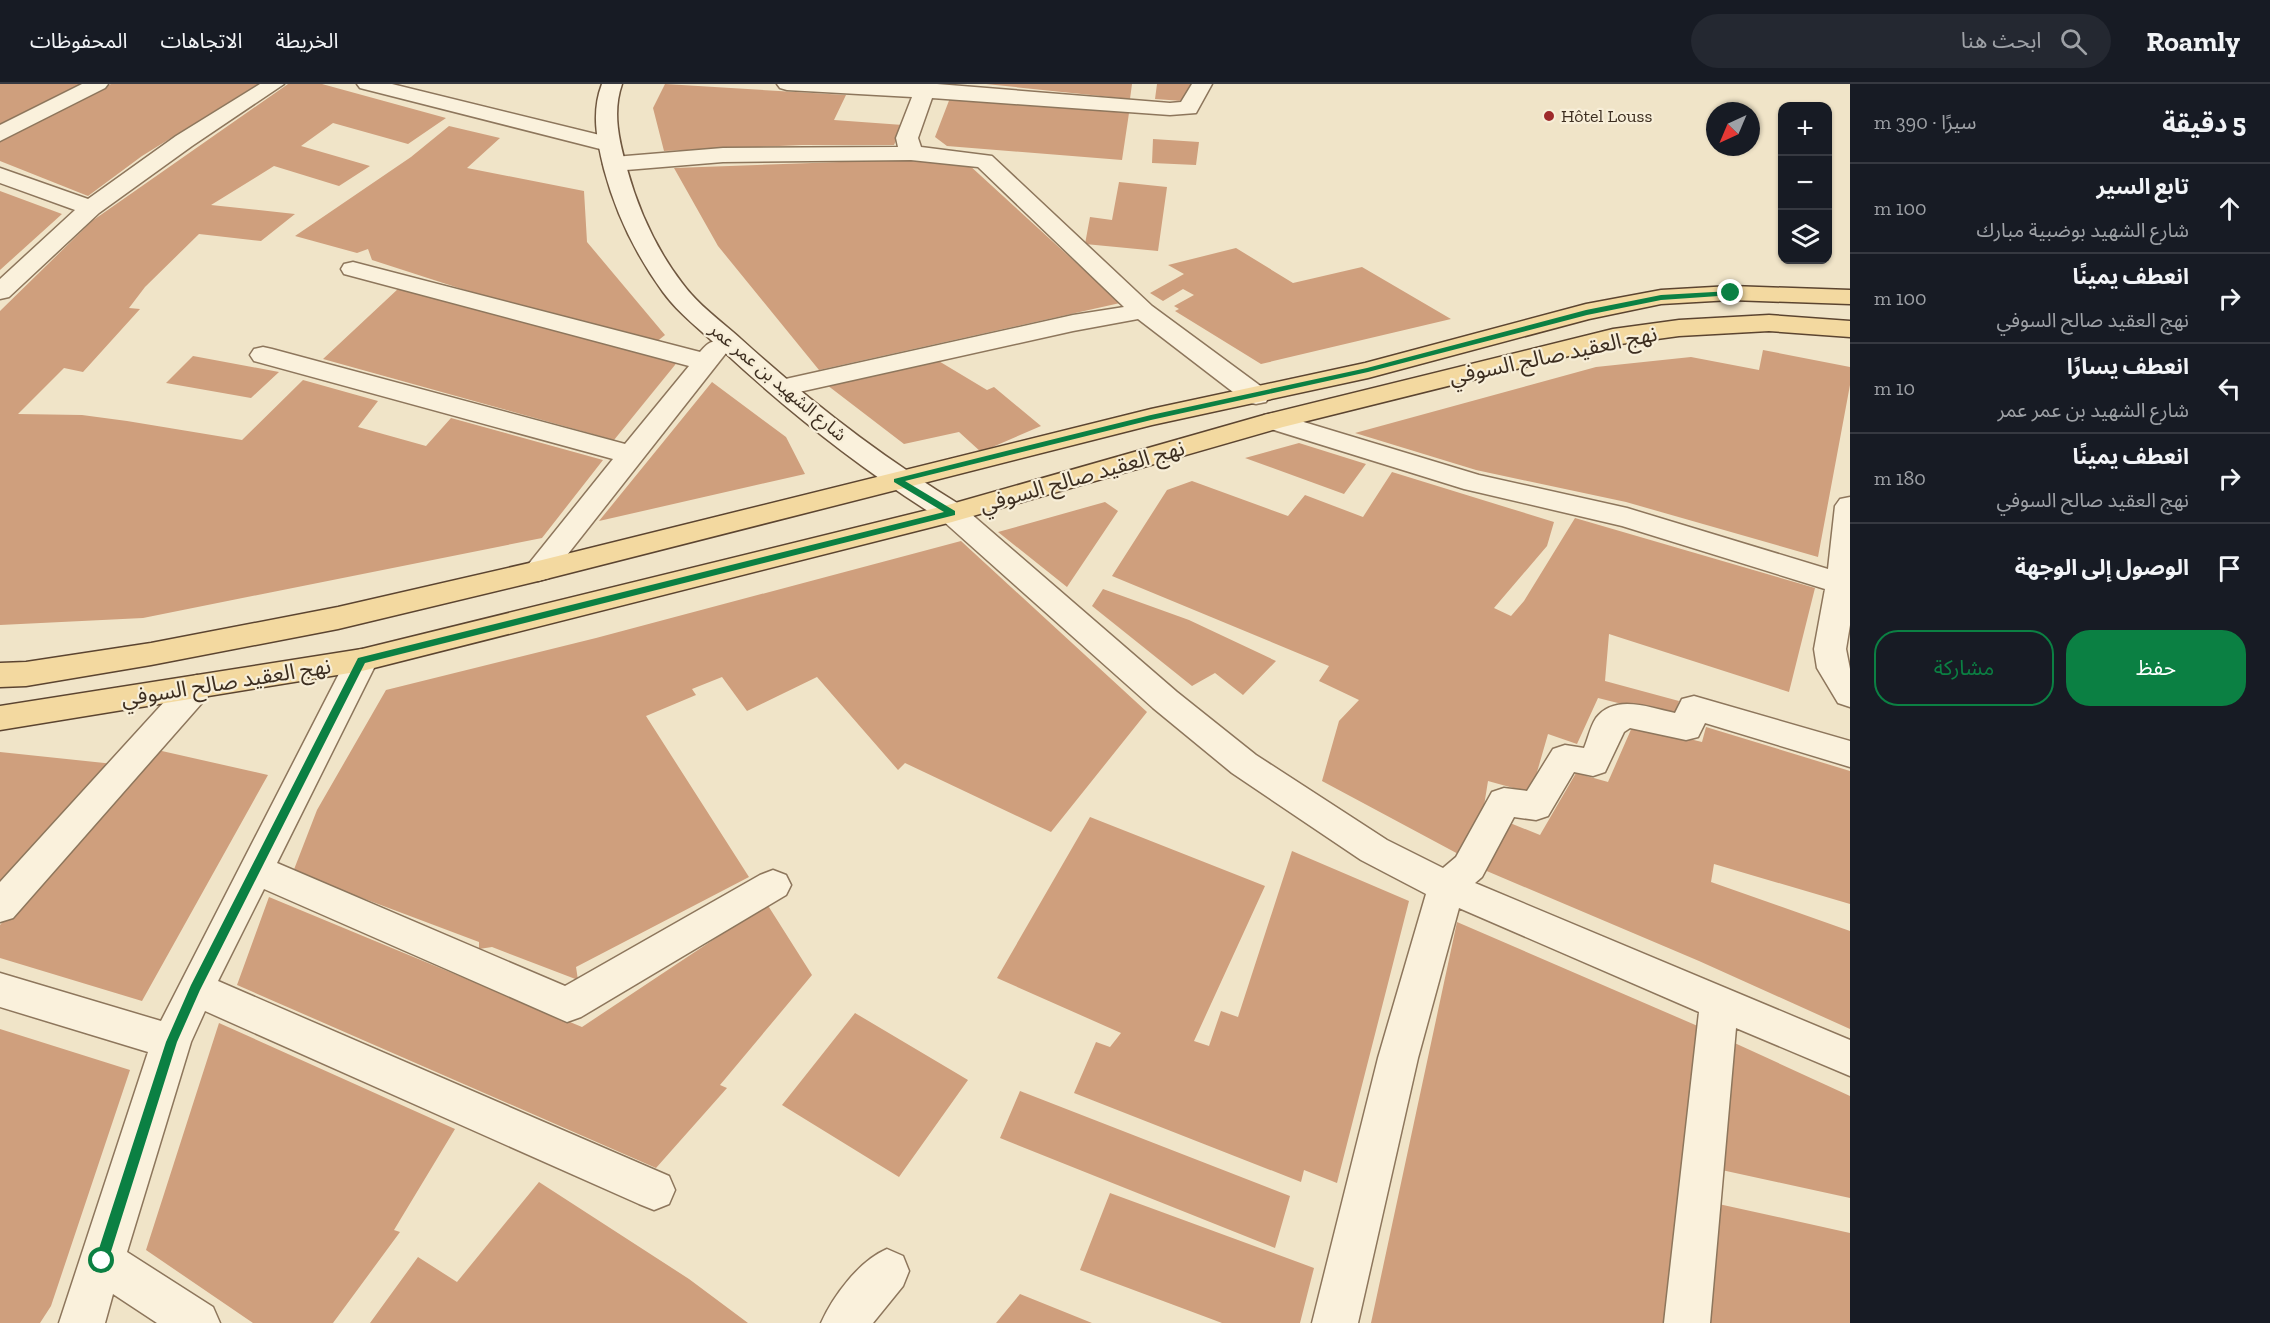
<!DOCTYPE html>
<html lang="ar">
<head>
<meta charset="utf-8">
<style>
	body { margin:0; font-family:"Zilla Slab","Noto Sans Arabic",serif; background:#242831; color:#f1f3f6; direction:rtl }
	.controls { position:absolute; right:18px; top:18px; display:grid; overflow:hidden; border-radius:12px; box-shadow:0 2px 4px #0004 }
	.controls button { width:54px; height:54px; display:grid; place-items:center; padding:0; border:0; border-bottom:2px solid #363941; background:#171b24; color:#f1f3f6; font:30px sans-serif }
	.compass { position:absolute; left:1706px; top:18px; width:54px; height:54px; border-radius:50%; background:#171b24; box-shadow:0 2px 4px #0004; rotate:224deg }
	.stop { position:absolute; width:18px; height:18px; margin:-14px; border:4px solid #0b8043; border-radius:50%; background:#fff }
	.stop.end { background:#0b8043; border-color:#fff; box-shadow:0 2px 6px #0008 }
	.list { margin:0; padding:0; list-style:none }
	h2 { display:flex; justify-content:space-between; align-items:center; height:78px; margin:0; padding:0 24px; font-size:26px }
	h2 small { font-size:20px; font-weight:400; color:#9ea1a6 }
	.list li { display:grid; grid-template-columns:39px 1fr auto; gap:18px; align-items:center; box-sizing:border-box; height:90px; padding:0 24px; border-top:2px solid #363941 }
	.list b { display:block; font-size:22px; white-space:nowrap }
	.list p { margin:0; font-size:20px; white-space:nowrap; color:#9ea1a6 }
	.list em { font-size:20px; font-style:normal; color:#9ea1a6 }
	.actions { display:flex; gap:12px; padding:18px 24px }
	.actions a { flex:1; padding:14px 0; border:2px solid #0b8043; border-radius:24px; text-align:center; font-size:21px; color:#0b8043 }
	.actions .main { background:#0b8043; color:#fff }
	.icon { flex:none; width:33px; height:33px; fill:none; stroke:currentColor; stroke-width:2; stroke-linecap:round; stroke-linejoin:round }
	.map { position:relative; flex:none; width:1850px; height:1239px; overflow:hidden; direction:ltr }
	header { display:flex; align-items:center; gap:36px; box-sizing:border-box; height:84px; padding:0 30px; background:#171b24; border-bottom:2px solid #363941 }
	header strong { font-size:28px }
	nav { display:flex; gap:33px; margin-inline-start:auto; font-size:21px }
	.search { width:420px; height:54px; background:#242831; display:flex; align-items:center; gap:15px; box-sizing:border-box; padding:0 21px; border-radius:33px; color:#9ea1a6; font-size:22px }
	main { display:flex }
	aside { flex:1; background:#171b24 }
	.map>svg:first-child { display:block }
</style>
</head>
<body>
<header>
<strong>Roamly</strong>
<div class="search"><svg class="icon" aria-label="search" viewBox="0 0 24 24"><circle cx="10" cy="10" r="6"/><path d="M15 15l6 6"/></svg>ابحث هنا</div>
<nav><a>الخريطة</a><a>الاتجاهات</a><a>المحفوظات</a></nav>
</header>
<main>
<aside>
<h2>5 دقيقة<small>سيرًا · 390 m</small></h2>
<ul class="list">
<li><svg class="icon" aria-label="ahead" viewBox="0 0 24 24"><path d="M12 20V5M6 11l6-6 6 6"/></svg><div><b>تابع السير</b><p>شارع الشهيد بوضبية مبارك</p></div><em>100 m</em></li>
<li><svg class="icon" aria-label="right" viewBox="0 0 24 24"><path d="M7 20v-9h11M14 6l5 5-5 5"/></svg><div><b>انعطف يمينًا</b><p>نهج العقيد صالح السوفي</p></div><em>100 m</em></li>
<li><svg class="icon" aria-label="left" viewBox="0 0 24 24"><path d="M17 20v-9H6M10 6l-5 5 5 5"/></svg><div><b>انعطف يسارًا</b><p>شارع الشهيد بن عمر عمر</p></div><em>10 m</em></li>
<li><svg class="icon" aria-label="right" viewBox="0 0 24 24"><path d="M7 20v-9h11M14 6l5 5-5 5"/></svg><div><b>انعطف يمينًا</b><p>نهج العقيد صالح السوفي</p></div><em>180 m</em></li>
<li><svg class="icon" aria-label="arrive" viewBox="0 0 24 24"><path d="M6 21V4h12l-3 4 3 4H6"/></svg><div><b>الوصول إلى الوجهة</b></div></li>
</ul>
<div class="actions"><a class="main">حفظ</a><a>مشاركة</a></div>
</aside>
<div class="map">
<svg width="1850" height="1239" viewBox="0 0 1850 1239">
	<rect width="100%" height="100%" fill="#f0e4c8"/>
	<path fill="#cf9f7d" d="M0,0H82L0,41Z
		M111,0H258L142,72L88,112L0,77V58Z
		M288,0H322L446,34L408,60L333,39L301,62L370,82L339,102L274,82L211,121L295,130L261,157L199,150L145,203L129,224L140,225L83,288L64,284L18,330L82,331L127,337L242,356L303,296L378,317L358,343L426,362L451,334L603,376L542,454L143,534L0,541V227L92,137Z
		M665,0L846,11L834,36L903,41L894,61H802L664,67L653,24Z
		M986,0H1132L1130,15Z
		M1157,0H1192L1183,17L1155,15Z
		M950,14L1129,29L1122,76L947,62L935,53Z
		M449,42L500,54L467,84L584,107L587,158L665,251L655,259L502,218L372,176L368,165L357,169L295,152L411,73Z
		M1153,55L1199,58L1196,81L1152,79Z
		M898,76L968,80L1120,219L819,286L718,162L674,84Z
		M1119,98L1167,103L1158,167L1085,160L1090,133L1112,136Z
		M0,107L62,130L0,186Z
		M1236,164L1293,199L1362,183L1451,235L1261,280L1175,227L1179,225L1174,222L1194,211L1183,205L1163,217L1150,209L1184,190L1168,181Z
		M399,204L679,276L614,356L323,275Z
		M1763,266L1850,283V301L1818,473L1626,418L1476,386L1355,349L1596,283L1691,273L1759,286Z
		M193,272L279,288L251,314L166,299Z
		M937,276L987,306L994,303L1041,342L981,368L959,348L904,360L827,301Z
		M712,298L786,353L805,390L599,437Z
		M1299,359L1366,380L1344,410L1245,374Z
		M1392,388L1554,438L1547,462L1494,524L1511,532L1524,517L1575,434L1815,504L1789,608L1609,550L1605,597L1679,617L1674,633L1598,614L1577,660L1548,650L1531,709L1488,697L1480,747L1462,772L1322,697L1339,637L1359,616L1319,597L1329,582L1112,492L1167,406L1192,397L1288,432L1305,411L1363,433Z
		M1105,418L1118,427L1067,503L998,448Z
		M961,457L1147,628L1051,748L905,679L898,686L817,593L747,627L722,593L692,605L696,611L646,632L749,793L576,883L578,896L492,863L479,865V858L293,788L317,726L386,606L596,554Z
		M1103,505L1189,536L1276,577L1243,611L1215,589L1192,602L1092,522Z
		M1633,641L1702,658L1706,643L1850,687V820L1714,780L1711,798L1850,847V945L1699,877L1482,785L1510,739L1540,751L1576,689L1608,698Z
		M153,665L268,691L142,917L0,874V841Z
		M0,668L114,680L0,812Z
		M1090,733L1265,802L1194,957L1209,962L1221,927L1238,933L1292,767L1409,817L1337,1099L1304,1086L1301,1098L1074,1009L1096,958L1110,963L1121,949L997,894Z
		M269,813L582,943L767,820L812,891L720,1001L727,1004L656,1084L237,901Z
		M1457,838L1700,943L1669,1239H1371Z
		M855,929L968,996L899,1093L782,1021Z
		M219,939L455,1045L394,1146L400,1148L333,1239H253L146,1166Z
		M0,945L130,986L51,1222L40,1239H0Z
		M1728,956L1850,1012V1114L1717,1085Z
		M1020,1007L1290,1112L1275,1164L1000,1054Z
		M539,1098L689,1195L748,1239H370L418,1173L457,1198Z
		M1110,1109L1314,1184L1300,1239H1222L1080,1186Z
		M1714,1119L1850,1149V1239H1703Z
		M1020,1210L1092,1239H996Z"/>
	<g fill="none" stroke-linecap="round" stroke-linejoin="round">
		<defs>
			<path id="street" d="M82,0H108L105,4L0,57V41Z
				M260,0H284L192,62L99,129L9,213L0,215V195L75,126L0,99V84L88,115L176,52Z
				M357,0H392L616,55L619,60L616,65L608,67L360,4Z
				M777,0H937L1170,19L1181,18L1192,0H1212L1196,29L1170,31L932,14L918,54L921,63L992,72L1152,222L1266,306L1269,312L1266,318L1256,320L1246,318L1138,235L1073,247L781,312L772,310L768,304L772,298L781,296L1073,231L1124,223L978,83L911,76L723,78L614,87L606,85L603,80L606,75L614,73L723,64L898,63L896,54L912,13L787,6L780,4Z
				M353,178L700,268C708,258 713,255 726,258L730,264L549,494L538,497L527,494L523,487L613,375L254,277L250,271L254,265L263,263L272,265L625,360L689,282L344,190L341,185L344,180Z
				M1274,329L1479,391L1627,424L1828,485L1835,422L1840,415L1850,413V541L1846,565L1850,585V623L1838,619L1817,584L1814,565L1825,505L1622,442L1464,405L1264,343L1260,337L1264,331Z
				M952,420L962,422L1177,608L1256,671L1387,756L1443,784L1456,773L1492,708L1504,704L1527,707L1553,665L1565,661L1584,664C1588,655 1590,643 1596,634C1615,609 1651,624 1675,629L1682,615L1694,612L1850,657V683L1705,639L1698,653L1686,656L1630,644L1624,648L1605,688L1593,692L1574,688L1548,732L1536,736L1514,733L1482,793L1475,799L1850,956V992L1736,944L1710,1239H1664L1699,928L1459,824L1418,974L1358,1239H1312L1378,974L1426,810L1361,776L1232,689L1153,624L942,436L937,429L942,422Z
				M362,565L373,568L378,576L277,779L565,902L760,791L773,786L786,791L791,801L786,811L581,933L567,938L264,805L218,897L669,1092L675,1106L669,1120L654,1126L639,1120L205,927L191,958L127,1168L213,1223L220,1239H157L113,1210L105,1239H59L148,968L0,923V889L161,937L346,576L351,568Z
				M197,591L209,595L213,603L209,611L13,834L0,838V798L185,595Z
				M887,1165L903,1172L909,1187L903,1202L873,1239H821C833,1212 859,1177 887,1165Z"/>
			<path id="secondary" d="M602,0H622C612,28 619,57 627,85C638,125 656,165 682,199C698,221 721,237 741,255C810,318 883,374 962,422L967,429L962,436L952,438L942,436C862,386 790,329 722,266C702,247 679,230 663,208C636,171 616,130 604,85C597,57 591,28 602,0Z"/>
			<path id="primary" d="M1731,202L1850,206V220L1731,216L1661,220L1589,235L1368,294L1152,341L538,497L338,545L151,581L26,602L0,603V579L26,578L151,559L338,523L538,477L1151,325L1365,279L1586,220L1661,206Z
				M1769,231L1850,237V253L1769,247L1679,252L1613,261L1283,343L952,438L362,587L0,646V622L362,565L948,421L1264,331L1613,245L1679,236Z"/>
		</defs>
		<use href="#street" stroke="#8d765c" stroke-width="3"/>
		<use href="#secondary" stroke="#6f573f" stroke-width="3"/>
		<use href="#primary" stroke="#5b4430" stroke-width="3"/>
		<use href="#street" fill="#faf1dc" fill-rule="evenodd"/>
		<use href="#secondary" fill="#faf1dc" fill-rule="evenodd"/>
		<use href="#primary" fill="#f3d9a0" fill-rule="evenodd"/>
	</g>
	<path fill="#0b8043" d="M1731,207L1733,211L1661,216L1587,231L1368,288L1151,336L905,397L955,427V431L365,579L200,906L177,958L108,1177L106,1181H97L95,1177L166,958L191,901L358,574L944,428L894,398V395L1151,331L1367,284L1586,226L1661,211Z"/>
	<circle fill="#9e2a2b" stroke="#f7eed8" stroke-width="2" cx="1549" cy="32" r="6"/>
	<g text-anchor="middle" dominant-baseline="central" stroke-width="4.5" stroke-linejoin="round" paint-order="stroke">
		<g font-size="18" fill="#3d2e20" stroke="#f7eed8" text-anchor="start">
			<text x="1561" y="32">Hôtel Louss</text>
		</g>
		<g font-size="18" fill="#3d2e20" stroke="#f7eed8">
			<text transform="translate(778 298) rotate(40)">شارع الشهيد بن عمر عمر</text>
		</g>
		<g font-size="22" fill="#3d2e20" stroke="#f7eed8">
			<text transform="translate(1553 271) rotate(-12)">نهج العقيد صالح السوفي</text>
			<text transform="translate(1082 392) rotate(-16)">نهج العقيد صالح السوفي</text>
			<text transform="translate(226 598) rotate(-9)">نهج العقيد صالح السوفي</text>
		</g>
	</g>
</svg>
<div class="controls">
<button>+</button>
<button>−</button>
<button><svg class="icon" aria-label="layers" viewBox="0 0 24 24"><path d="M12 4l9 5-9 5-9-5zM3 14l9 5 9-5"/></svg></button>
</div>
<svg class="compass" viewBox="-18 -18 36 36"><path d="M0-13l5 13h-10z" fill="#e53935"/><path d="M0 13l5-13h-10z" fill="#9ea1a6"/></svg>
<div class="stop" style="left:102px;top:1177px"></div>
<div class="stop end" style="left:1731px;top:209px"></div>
</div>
</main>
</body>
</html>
